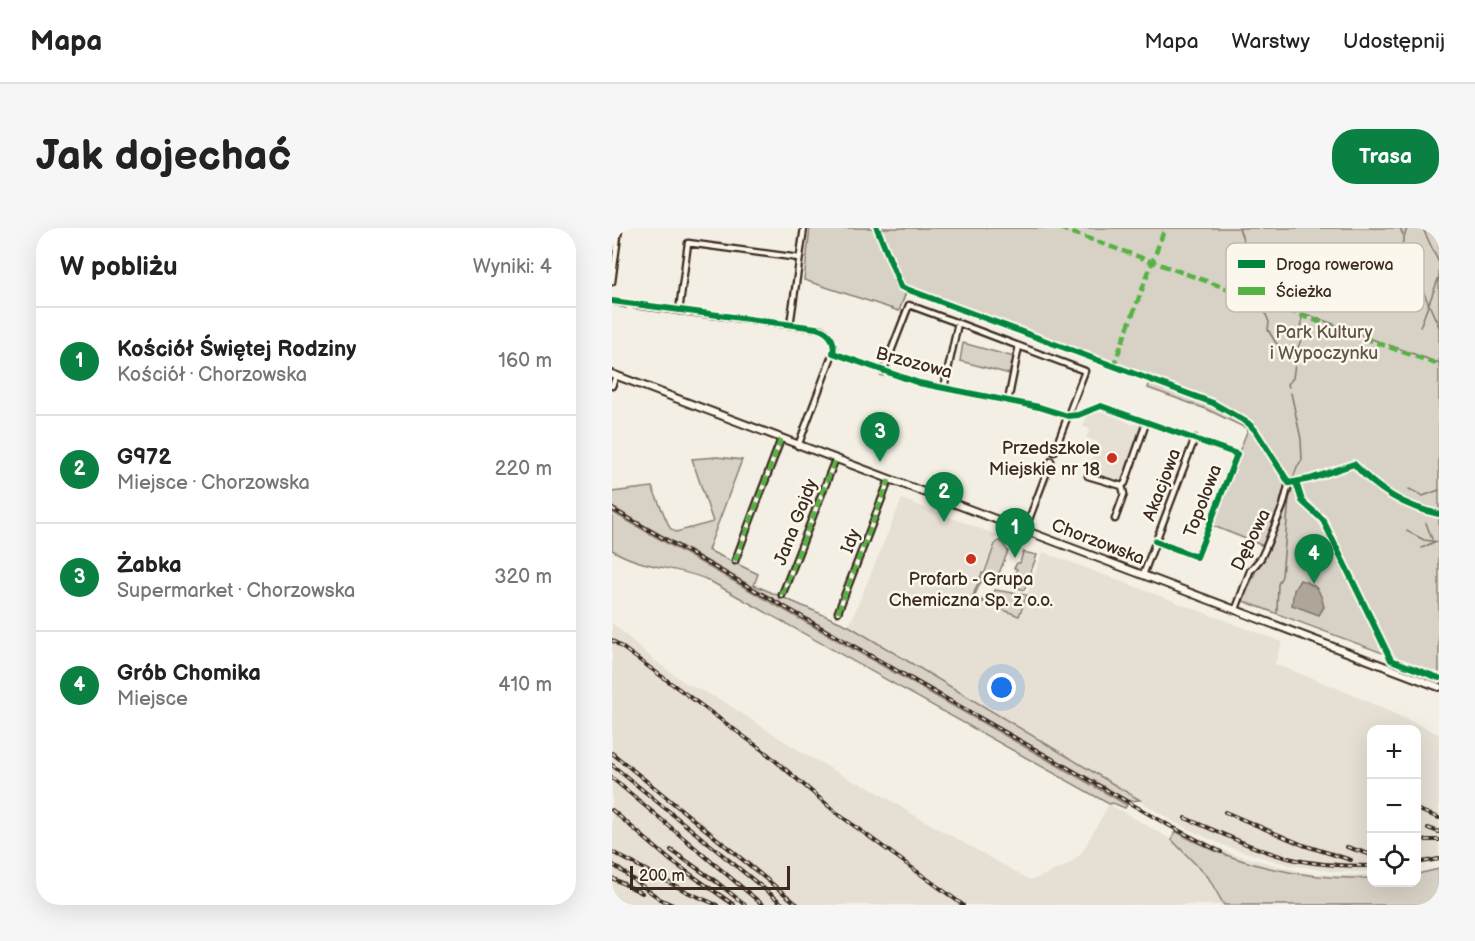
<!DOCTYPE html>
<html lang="pl">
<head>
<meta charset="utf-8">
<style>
	body { margin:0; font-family:"Balsamiq Sans",sans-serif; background:#f6f6f6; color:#222 }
	.controls { position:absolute; right:18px; bottom:18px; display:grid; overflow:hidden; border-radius:12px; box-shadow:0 6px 24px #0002 }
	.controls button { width:54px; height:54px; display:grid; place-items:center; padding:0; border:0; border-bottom:2px solid #e0e0e0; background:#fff; color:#222; font:30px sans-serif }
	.scale { position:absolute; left:18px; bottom:15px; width:160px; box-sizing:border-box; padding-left:6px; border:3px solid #3b2a1e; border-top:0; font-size:16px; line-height:21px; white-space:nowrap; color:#3b2a1e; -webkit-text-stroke:4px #fbf7ec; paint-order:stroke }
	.you { position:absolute; left:390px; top:460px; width:21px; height:21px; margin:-15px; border:4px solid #fff; border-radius:50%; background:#1a73e8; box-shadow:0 0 0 9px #1a73e833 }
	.badge { display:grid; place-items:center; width:39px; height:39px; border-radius:50%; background:#0b8043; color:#fff; font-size:20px; font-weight:700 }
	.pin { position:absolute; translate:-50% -50px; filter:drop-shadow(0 2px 3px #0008) }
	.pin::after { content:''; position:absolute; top:32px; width:21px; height:18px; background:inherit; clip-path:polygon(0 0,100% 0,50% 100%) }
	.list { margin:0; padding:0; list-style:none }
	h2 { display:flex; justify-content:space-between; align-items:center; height:78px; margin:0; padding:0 24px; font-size:26px }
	h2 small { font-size:20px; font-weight:400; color:#767676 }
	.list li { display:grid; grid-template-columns:39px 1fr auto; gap:18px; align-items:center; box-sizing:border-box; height:108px; padding:0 24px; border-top:2px solid #e0e0e0 }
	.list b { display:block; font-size:22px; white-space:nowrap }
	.list p { margin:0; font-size:20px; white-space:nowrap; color:#767676 }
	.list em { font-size:20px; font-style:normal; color:#767676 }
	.icon { flex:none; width:33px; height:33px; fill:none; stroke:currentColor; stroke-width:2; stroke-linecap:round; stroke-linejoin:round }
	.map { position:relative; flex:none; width:827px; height:677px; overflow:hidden; border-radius:24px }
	header { display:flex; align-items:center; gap:36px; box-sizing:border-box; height:84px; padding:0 30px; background:#fff; border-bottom:2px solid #e0e0e0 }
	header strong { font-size:28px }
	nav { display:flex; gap:33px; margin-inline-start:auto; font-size:21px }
	.intro { display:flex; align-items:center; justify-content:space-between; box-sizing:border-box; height:144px; padding:0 36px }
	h1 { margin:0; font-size:42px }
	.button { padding:15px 27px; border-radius:24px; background:#0b8043; color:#fff; font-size:21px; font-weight:700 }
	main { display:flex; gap:36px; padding:0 36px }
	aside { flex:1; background:#fff; border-radius:24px; box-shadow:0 6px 24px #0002 }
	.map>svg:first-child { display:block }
</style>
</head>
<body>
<header>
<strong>Mapa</strong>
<nav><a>Mapa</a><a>Warstwy</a><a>Udostępnij</a></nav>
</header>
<div class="intro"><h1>Jak dojechać</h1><a class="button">Trasa</a></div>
<main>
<aside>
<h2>W pobliżu<small>Wyniki: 4</small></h2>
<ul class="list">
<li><span class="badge">1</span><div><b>Kościół Świętej Rodziny</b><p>Kościół · Chorzowska</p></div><em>160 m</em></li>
<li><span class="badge">2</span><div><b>G972</b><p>Miejsce · Chorzowska</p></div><em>220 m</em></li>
<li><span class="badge">3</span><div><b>Żabka</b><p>Supermarket · Chorzowska</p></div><em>320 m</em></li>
<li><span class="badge">4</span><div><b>Grób Chomika</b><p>Miejsce</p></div><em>410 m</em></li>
</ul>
</aside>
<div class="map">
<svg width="827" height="677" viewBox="0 0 827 677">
	<rect width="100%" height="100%" fill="#f3efe4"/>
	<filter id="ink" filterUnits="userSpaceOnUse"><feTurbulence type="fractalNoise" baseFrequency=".0167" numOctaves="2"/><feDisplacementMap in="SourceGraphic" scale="12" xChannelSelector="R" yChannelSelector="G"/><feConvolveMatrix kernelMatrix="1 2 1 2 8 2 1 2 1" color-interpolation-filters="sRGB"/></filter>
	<g filter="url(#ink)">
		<path fill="#e5dfd4" d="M487,180L521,197L525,195L530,197L512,250L505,257L474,246L486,214L474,210L478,201L471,198L476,186Z
			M290,271L385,307L361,370L407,388L431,324L670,414L663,436L725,460L827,506V633L805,638L804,502H760L759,643L724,644L677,637L616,619L571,599L237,398Z
			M0,279L580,608L621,626L690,644L721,647H759V650H721L690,647L620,629L578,612L0,284Z
			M0,395L43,433L75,456L109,472L189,524L241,553L257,559L300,586L416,651H423L454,638L469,626L497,576L560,612L596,649L612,677H0Z"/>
		<path fill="#d8d1c6" stroke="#8a7e72" stroke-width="1.5" d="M198,0H827V446L631,373L654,319L599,297L636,201L594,181L536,160L538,153L294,64L287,83L192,52Z
			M351,115L402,129L398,146L348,133Z
			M105,229L130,232L96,322L146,346L142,357L237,398L528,572L517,573L0,279V264L40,259L58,300L64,304L101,294L80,231Z
			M0,284L515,577L513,580L501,575L497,576L96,352C65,338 31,341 0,322Z
			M388,312L396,323L385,350L383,351L386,352L384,356L372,353L368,355L362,369L371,373L374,367L380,369L383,362L415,367L407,388L360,370L370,345L372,346L383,316Z
			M411,324L425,327L412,362L403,359L399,356L405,341L402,340L405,335H408Z
			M563,603C622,637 691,652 759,650L760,654H804L805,646L827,641V677H612L596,649L560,612Z"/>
		<path fill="#afa69a" stroke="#817468" stroke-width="1.5" d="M688,352C706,357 708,362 712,379L707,387L680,377L682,362Z"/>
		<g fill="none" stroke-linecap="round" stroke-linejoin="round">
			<path stroke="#817468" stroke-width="1.5" d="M627,0L632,14L643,27L649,43L647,50L653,71L724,97
				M788,0L791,7
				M795,0L790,16L827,99
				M812,3L827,35
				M651,79L657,94L656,102L664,115L669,120L684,121
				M691,84L694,67
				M808,99L827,49
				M735,101L770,115
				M777,117L827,135
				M677,159L676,156L681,150L685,122L689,112L690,87
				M679,165L689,211L690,232L685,239L681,250
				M797,261L811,268L827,262
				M814,295L820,311
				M795,303L812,312L827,314
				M810,320L822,314
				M665,384L666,356L670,348L677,271L680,263"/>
			<defs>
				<path id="street" d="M0,54L7,0
					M0,73L14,76
					M23,77L209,101C219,106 224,115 221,125L307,155L427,179L456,188L466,187L489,178L625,226L585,329L543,313
					M67,83L76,15L187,30
					M178,97L192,0
					M271,144L297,77L346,95
					M0,158L4,148
					M332,160L346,95L473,143L442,224
					M396,173L407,118
					M186,218L221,125
					M476,248L510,258
					M503,291L512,266L510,258L513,255L534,195
					M413,302L439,233
					M123,333L169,211
					M531,347L583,210
					M170,367L223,232
					M624,381L638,343L649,330L654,319L671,278L677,255
					M226,384L277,252"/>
				<path id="secondary" d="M0,146L827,459"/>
			</defs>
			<use href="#street" stroke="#3b2a1e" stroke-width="9"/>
			<use href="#secondary" stroke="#3b2a1e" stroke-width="10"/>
			<use href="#street" stroke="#fbf7ec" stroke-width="4.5"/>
			<use href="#secondary" stroke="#fbf7ec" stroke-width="6"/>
			<defs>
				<path id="rail" d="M0,281L558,598L609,624
					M0,412L153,524L226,586L351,677
					M0,525L186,677
					M0,537L172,677
					M0,550L151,677
					M804,581L827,590
					M0,582L58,632L122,677
					M613,584L691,617L739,632
					M573,590C607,604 641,621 676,630C703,637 732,638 760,638
					M816,600L827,604
					M814,612H827
					M735,619L760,627
					M59,622L106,655L133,677
					M0,624L75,664L105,677
					M804,635L827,631
					M0,636L48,671L61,677
					M0,650L30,665"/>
			</defs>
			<use href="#rail" stroke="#3b2a1e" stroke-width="4"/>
			<use href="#rail" stroke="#fbf7ec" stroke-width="1.5" stroke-dasharray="4.5" stroke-linecap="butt"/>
			<path stroke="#57b245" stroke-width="4.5" stroke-dasharray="9 4.5" stroke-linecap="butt" d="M447,0L827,137
				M501,139L553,0
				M123,333L169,211
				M170,367L223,232
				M226,384L277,252"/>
			<defs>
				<path id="cycleway" d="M265,0L289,59L601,175L636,195L643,202L677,255
					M0,73L204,100C217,103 224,113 221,125L307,155L427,179L456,188L466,187L489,178L625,226L585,329L543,313
					M677,255L684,254L690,273L711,292L779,432L827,450
					M677,255L698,251L742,236C765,262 793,279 827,286"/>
			</defs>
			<use href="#cycleway" stroke="#fbf7ec" stroke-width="10"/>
			<use href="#cycleway" stroke="#00873e" stroke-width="6"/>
		</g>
	</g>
	<g fill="#c8321e" stroke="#fbf7ec" stroke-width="2">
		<circle cx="500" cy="230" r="6"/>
		<circle cx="359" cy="331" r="6"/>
	</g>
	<g text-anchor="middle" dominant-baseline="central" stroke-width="5" stroke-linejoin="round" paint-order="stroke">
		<g font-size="18" fill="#625448" stroke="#fbf7ec">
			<text x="712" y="104">Park Kultury<tspan x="712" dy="21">i Wypoczynku</tspan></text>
		</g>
		<g font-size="18" fill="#3b2a1e" stroke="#fbf7ec">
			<text transform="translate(302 135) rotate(15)">Brzozowa</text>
			<text transform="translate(550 257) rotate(-69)">Akacjowa</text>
			<text transform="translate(591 273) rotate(-69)">Topolowa</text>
			<text transform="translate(184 294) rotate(-69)">Jana Gajdy</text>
			<text transform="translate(639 312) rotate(-64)">Dębowa</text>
			<text transform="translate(239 313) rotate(-69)">Idy</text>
			<text transform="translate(486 314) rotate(21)">Chorzowska</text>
		</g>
		<g font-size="18" fill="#3b2a1e" stroke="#fbf7ec" text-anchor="end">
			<text x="488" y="220">Przedszkole<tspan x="488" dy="21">Miejskie nr 18</tspan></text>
			<text x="359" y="351" text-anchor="middle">Profarb - Grupa<tspan x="359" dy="21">Chemiczna Sp. z o.o.</tspan></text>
		</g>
	</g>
	<rect x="614" y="15" width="198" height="69" rx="9" fill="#fbf7ec" stroke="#c1baae" stroke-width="1.5"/>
	<rect x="626" y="32" width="27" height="8" fill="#00873e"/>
	<rect x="626" y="59" width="27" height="8" fill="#57b245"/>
	<g font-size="16" fill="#3b2a1e">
		<text x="664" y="42">Droga rowerowa</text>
		<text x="664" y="69">Ścieżka</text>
	</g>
</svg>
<div class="controls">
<button>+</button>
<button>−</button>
<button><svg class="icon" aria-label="locate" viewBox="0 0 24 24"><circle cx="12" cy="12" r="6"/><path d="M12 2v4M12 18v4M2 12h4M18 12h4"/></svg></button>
</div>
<div class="scale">200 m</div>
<div class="you"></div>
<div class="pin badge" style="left:403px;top:330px">1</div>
<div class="pin badge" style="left:332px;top:294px">2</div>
<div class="pin badge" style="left:268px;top:234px">3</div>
<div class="pin badge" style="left:702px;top:356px">4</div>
</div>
</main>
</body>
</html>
